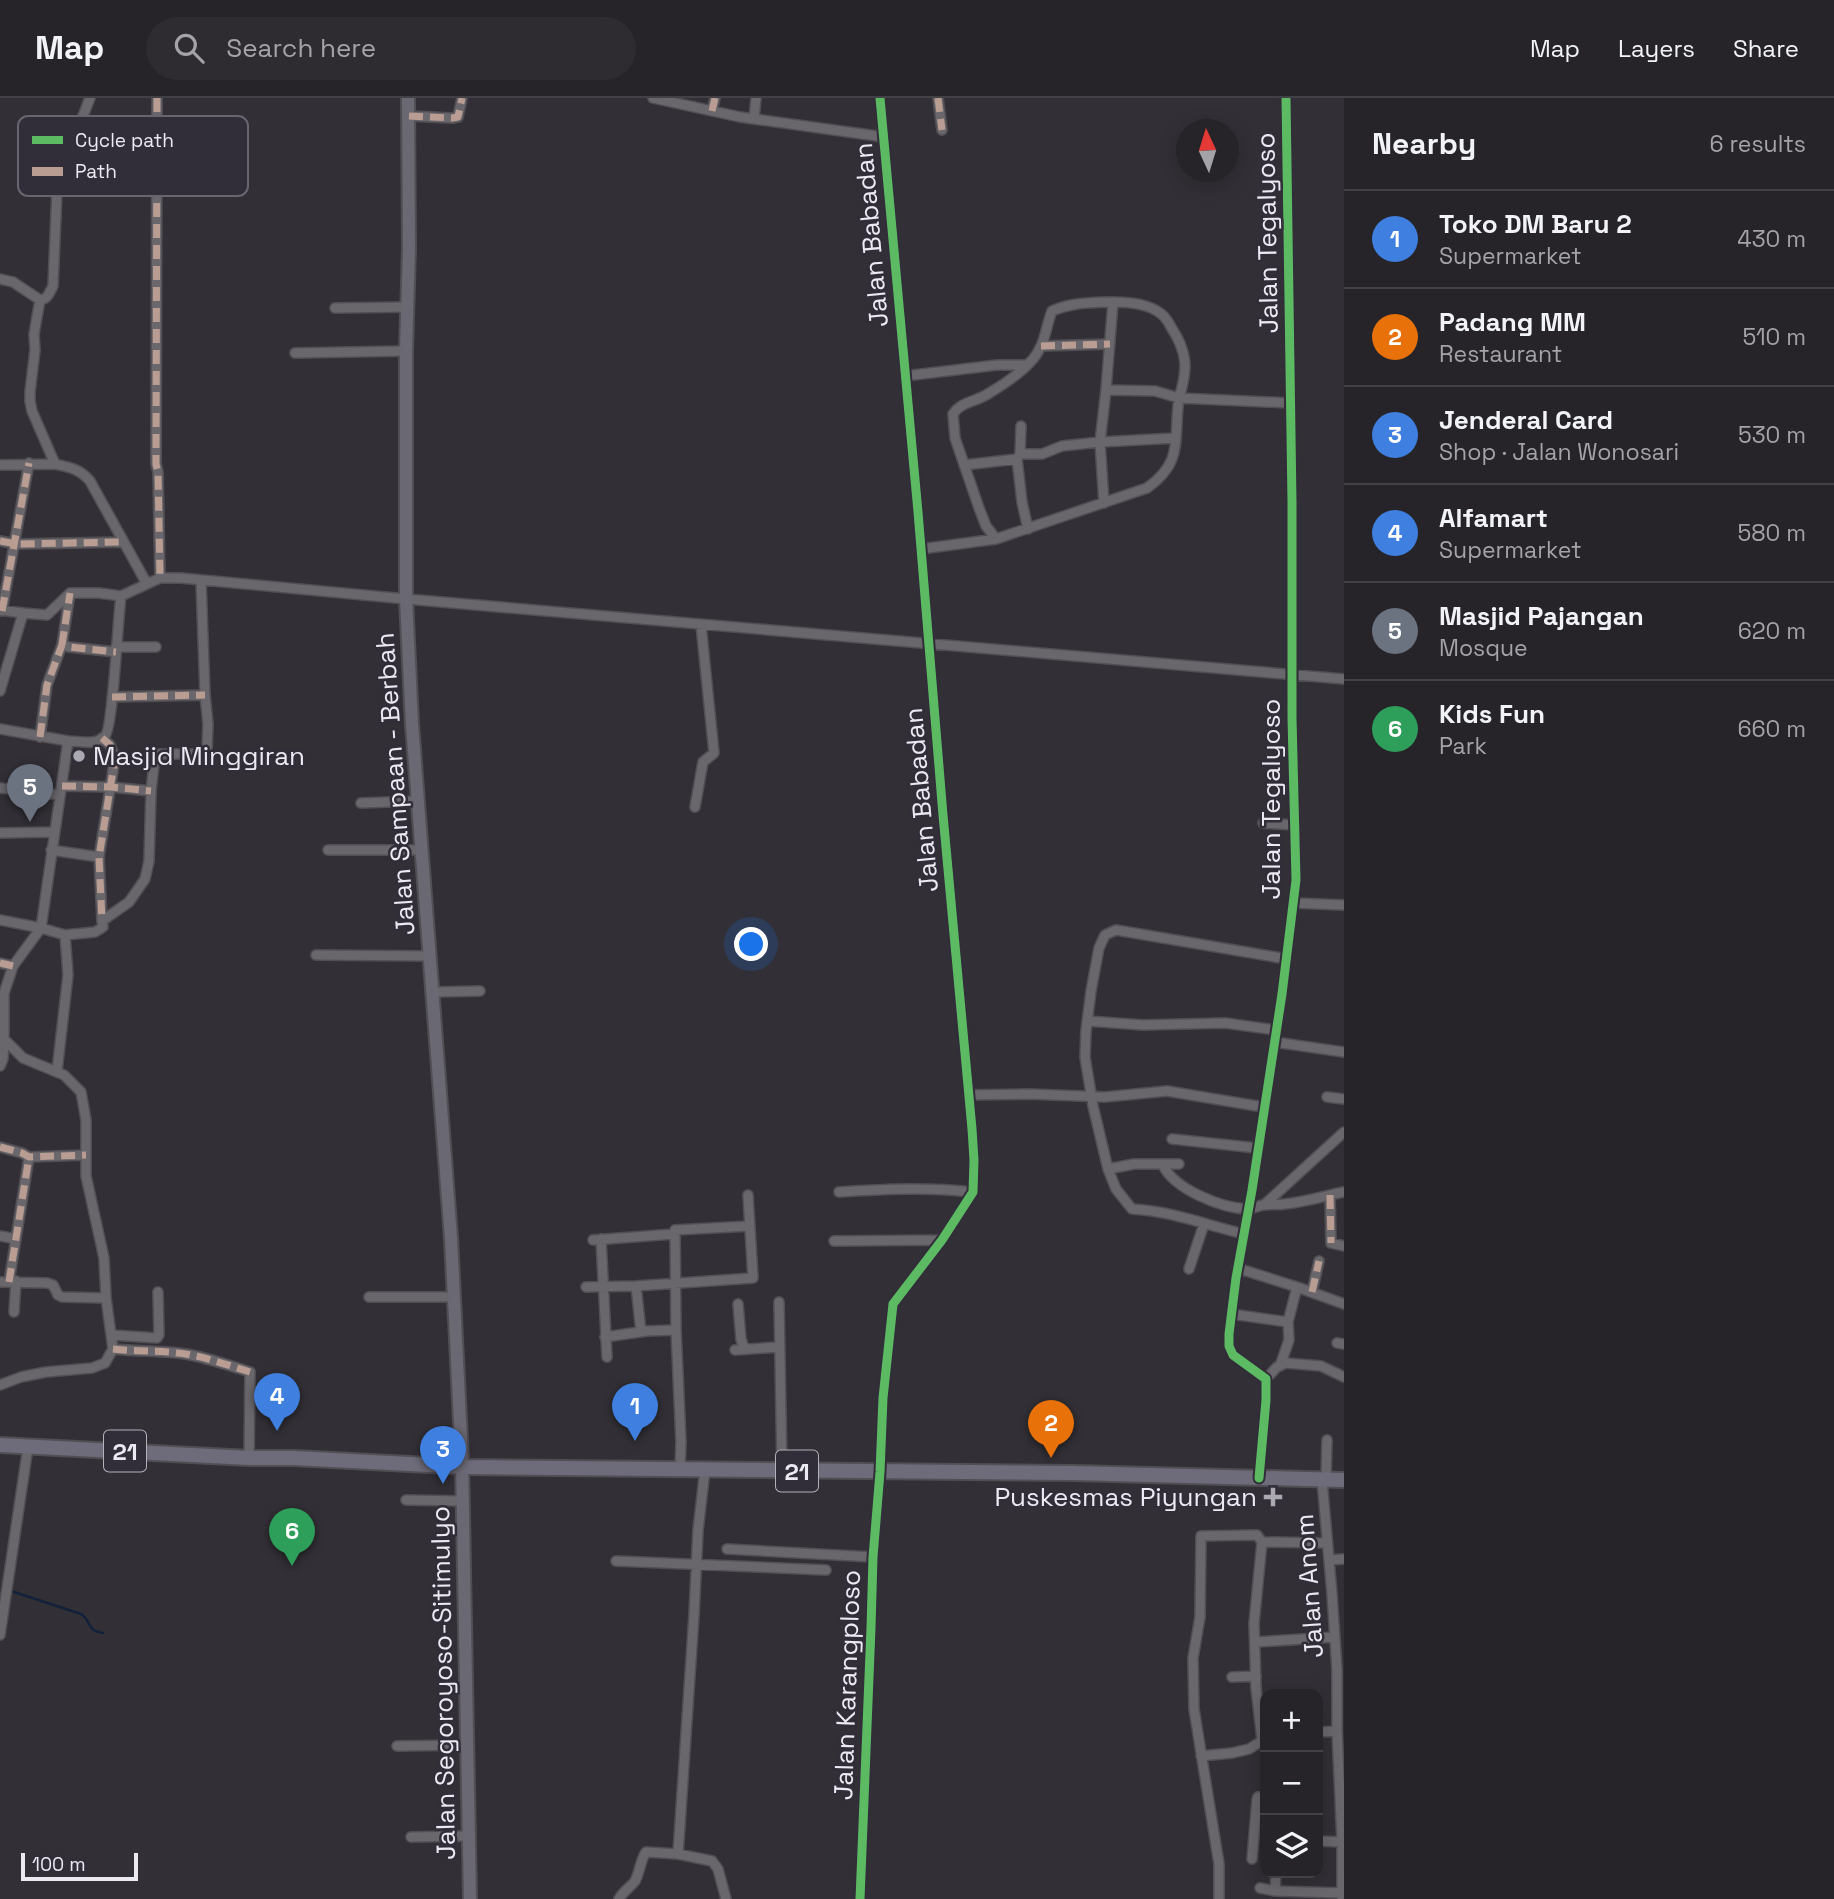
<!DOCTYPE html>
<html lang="en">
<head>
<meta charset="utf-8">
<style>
	body { margin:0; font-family:"Space Grotesk",sans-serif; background:#2e2c30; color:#f1f3f6 }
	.controls { position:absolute; right:21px; bottom:21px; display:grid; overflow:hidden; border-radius:14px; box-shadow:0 4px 18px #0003 }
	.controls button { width:63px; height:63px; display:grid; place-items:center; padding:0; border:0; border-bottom:2px solid #424145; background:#262428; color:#f1f3f6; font:35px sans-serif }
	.compass { position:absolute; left:1176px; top:21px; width:63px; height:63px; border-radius:50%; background:#262428; box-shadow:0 4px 18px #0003; rotate:356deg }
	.scale { position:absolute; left:21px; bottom:18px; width:117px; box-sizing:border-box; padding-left:7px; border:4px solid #ebe9f1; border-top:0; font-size:19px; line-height:24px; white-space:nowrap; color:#ebe9f1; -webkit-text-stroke:5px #312d39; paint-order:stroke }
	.you { position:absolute; left:752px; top:847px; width:24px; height:24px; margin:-18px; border:5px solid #fff; border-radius:50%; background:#1a73e8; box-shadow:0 0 0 10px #1a73e833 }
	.badge { display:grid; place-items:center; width:46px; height:46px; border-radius:50%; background:#1a73e8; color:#fff; font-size:23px; font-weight:700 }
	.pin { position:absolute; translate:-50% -58px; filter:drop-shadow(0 2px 4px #0008) }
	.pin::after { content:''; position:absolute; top:37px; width:24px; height:21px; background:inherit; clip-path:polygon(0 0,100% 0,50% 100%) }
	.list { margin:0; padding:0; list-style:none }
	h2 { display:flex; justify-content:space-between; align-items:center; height:91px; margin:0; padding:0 28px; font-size:30px }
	h2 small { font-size:23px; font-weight:400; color:#a4a4a8 }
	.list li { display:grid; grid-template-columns:46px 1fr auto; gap:21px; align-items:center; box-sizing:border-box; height:98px; padding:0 28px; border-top:2px solid #424145 }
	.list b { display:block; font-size:26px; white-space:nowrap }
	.list p { margin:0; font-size:23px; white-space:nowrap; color:#a4a4a8 }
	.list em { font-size:23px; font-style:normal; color:#a4a4a8 }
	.icon { flex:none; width:38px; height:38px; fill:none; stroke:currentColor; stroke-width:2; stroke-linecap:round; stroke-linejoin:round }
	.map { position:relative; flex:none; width:1344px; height:1801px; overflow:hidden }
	header { display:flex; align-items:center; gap:42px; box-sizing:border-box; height:98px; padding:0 35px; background:#262428; border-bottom:2px solid #424145 }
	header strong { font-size:33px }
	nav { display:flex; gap:38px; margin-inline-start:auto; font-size:24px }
	.search { width:490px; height:63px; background:#2e2c30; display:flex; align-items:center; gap:18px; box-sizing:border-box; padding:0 24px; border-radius:38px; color:#a4a4a8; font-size:26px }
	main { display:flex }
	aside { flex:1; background:#262428 }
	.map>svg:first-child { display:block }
</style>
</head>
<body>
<header>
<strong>Map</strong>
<div class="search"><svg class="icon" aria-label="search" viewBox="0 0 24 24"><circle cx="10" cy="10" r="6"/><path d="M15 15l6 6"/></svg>Search here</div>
<nav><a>Map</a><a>Layers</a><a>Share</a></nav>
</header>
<main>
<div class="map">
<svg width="1344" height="1801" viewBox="0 0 1344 1801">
	<rect width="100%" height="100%" fill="#323036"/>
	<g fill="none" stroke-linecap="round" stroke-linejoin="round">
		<path stroke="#12213b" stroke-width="2.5" d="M8,1492L81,1516C92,1523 86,1533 103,1535"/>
		<defs>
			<path id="minor" d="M157,0L156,366L158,374L160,480
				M653,0L740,19L884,39
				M938,0L942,32
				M712,13L715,0
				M409,18L452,20L458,19L462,0
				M754,21L756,0
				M0,181L13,184L40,202C48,201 49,195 53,188L57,92L64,66L90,0
				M40,202L34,236L35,252L30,294V303L32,313L55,366C69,369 80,371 90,383L147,486
				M335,210L407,209
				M1041,248L1110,246
				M295,255L406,253
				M905,278L997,267H1027
				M1106,292L1113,204
				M1021,328L1020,356L1017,361L1022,404L1028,431
				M1020,356H1042L1062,348L1100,344L1104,405
				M0,367L55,366
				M964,367L1017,361
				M996,441L986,428L979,410L955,340L953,316C961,304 974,304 986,297C1003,287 1032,269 1040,250C1046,239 1047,225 1052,213C1070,205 1086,205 1105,204C1121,204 1143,204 1157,213C1163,216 1168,223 1171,229C1188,255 1188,271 1179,300L1155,293L1106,292L1100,344L1176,340
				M0,443L16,446L123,444
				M921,451L996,441L1147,390C1185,363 1173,340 1179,300L1290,305
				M121,498L160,480H181L406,501L1344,581
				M0,512L23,515L0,593
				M2,513L29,365
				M62,547L70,495
				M116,549H156
				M112,599L205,597
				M0,631L68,643
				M40,639L47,587L62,547L69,549L116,554
				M102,640L110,647L115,660L99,759L102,823
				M62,688L111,689L151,693
				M0,690L60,697
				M361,705L418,703
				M695,709L703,664L714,655L701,527
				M1263,725L1295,727
				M0,735L54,734
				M51,752L99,759
				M328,752H422
				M1293,805L1344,807
				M0,822L41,830L65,837L95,834L103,829L102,823L129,804L145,781L149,763L151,693L155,658L158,656H201L207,652L208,626L205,597L201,483
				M316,857L429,858
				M0,865L13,868
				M434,894L480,893
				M1087,923L1143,927L1225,925L1276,932
				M4,941L23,960L64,977L81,994L86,1022V1078L104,1160L106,1200
				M1274,944L1344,954
				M0,968L3,961L4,941V895L13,868L41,830L68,643C80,643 96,648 105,638C113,630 118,518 121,498L99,495H70L47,517L23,515
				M57,973L68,877L65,837
				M968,997L1029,996L1105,999L1167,993L1263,1009
				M1327,999L1344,1001
				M1172,1041L1257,1050
				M0,1049L22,1055L29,1059L86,1057
				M1179,1066H1134L1108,1071L1116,1091L1132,1111C1171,1113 1206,1127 1244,1136
				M1163,1067C1174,1091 1221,1110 1247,1111C1252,1111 1258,1108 1263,1107C1270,1106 1278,1107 1285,1106C1305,1104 1324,1098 1344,1094
				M1108,1071L1093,1008L1085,959L1086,933L1091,893L1099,850L1105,837L1116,832L1287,861
				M839,1094C884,1091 928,1089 973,1094
				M1330,1097L1331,1145L1344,1148
				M1264,1107L1344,1034
				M0,1138L16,1141
				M601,1141L607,1259
				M593,1142L674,1136
				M834,1143L942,1142
				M1237,1170L1297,1189L1288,1224L1289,1242L1280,1268
				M1189,1171L1204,1126
				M0,1184L47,1185L53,1187L58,1197L62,1199L106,1200L113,1251L105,1265L92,1270L46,1274L21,1279L0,1287
				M9,1184L29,1059
				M636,1188L641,1234
				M586,1189L636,1188L753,1180L748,1097
				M1297,1189L1344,1206
				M1312,1194L1319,1163
				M369,1199H454
				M779,1204L782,1373
				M738,1206L741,1241L744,1250
				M14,1214L16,1183
				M1231,1216L1288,1224
				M112,1237L157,1240L159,1237L158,1194
				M605,1239L647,1233L676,1232
				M1337,1245L1344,1246
				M113,1251C139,1254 166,1252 191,1257C211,1261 231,1268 250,1274L249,1360
				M735,1252L778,1249
				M1266,1281L1277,1269L1286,1265L1321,1268L1344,1279
				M680,1371L681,1344L676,1232L675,1132L750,1128
				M1259,1380L1266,1302V1281L1233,1257L1229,1248V1236L1236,1180L1252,1092L1282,896L1296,782L1292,620V404L1286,0
				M1322,1382L1332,1496L1337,1572V1633L1342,1744V1801
				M1326,1382L1327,1342
				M406,1402L462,1403
				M727,1451L873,1459
				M1329,1462L1344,1461
				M616,1463L826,1472
				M0,1537L28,1349
				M1256,1544L1335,1539
				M1232,1579L1256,1578
				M1318,1634L1337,1633
				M1262,1642L1256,1590L1254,1525L1262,1444
				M397,1648L467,1647
				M1201,1658L1232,1655L1249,1651L1265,1641
				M411,1739L469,1738
				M1318,1743L1342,1744
				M678,1756L712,1763L718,1771L726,1801
				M1252,1761L1257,1702L1258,1699H1265
				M1276,1775L1275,1793L1342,1795
				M1260,1790L1275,1793
				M619,1801C623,1793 630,1790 635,1783C640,1774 640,1763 646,1754L678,1756L694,1517L698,1432L705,1372
				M860,1801L871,1530L873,1459L880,1374L883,1300L893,1206L942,1142L973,1094L974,1062L972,1031L943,717L918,414L880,0
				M1219,1801V1766L1194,1611L1193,1560L1200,1519L1201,1438L1257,1437L1262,1444L1327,1445"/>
			<path id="secondary" d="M408,0L409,151L406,253V501L412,626L451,1140L462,1363L470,1801"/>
			<path id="trunk" d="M0,1347L249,1360H294L467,1369L1074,1375L1344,1382"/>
		</defs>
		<use href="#minor" stroke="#514f54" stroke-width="12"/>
		<use href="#secondary" stroke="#514f54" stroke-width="16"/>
		<use href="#trunk" stroke="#514f54" stroke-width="18"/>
		<use href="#minor" stroke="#69676c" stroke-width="9"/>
		<use href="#secondary" stroke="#6a6872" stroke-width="12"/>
		<use href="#trunk" stroke="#6e6c7a" stroke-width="14"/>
		<path stroke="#b99d93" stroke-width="7" stroke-dasharray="14 7" stroke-linecap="butt" d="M157,0L156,366L158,374L160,480
			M938,0L942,32
			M712,13L715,0
			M409,18L452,20L458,19L462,0
			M1041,248L1110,246
			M0,443L16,446L123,444
			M2,513L29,365
			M62,547L70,495
			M112,599L205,597
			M40,639L47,587L62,547L69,549L116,554
			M102,640L110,647L115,660L99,759L102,823
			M62,688L111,689L151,693
			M0,865L13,868
			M0,1049L22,1055L29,1059L86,1057
			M1330,1097L1331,1145
			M9,1184L29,1059
			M1312,1194L1319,1163
			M113,1251C139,1254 166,1252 191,1257C211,1261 231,1268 250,1274"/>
		<defs>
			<path id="cycleway" d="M1259,1380L1266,1302V1281L1233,1257L1229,1248V1236L1236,1180L1252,1092L1282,896L1296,782L1292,620V404L1286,0
				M860,1801L871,1530L873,1459L880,1374L883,1300L893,1206L942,1142L973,1094L974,1062L972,1031L943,717L918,414L880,0"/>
		</defs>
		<use href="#cycleway" stroke="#312d39" stroke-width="13"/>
		<use href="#cycleway" stroke="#5cba63" stroke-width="9"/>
	</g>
	<g fill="#aaa8b0" stroke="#312d39" stroke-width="2.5">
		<circle cx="79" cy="658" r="7"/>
		<path d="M1269.5 1388.5h7v7h7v7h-7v7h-7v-7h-7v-7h7z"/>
	</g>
	<g text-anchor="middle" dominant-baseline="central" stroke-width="5" stroke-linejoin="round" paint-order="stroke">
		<g fill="#312d39" stroke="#b3b1ba" stroke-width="2">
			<rect x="104" y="1332.5" width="42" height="41" rx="5"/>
			<rect x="776" y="1352.5" width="42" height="41" rx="5"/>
		</g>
		<g font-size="24" font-weight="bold" fill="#ebe9f1">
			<text x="125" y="1353">21</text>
			<text x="797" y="1373">21</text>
		</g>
		<g font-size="26" fill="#ebe9f1" stroke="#312d39">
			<text transform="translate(1267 135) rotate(-91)">Jalan Tegalyoso</text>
			<text transform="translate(871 137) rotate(-95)">Jalan Babadan</text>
			<text transform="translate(395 686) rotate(-94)">Jalan Sampaan - Berbah</text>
			<text transform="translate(1271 701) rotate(-90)">Jalan Tegalyoso</text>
			<text transform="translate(921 702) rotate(-95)">Jalan Babadan</text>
			<text transform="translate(1309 1488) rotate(-94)">Jalan Anom</text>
			<text transform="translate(443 1585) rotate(-91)">Jalan Segoroyoso-Sitimulyo</text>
			<text transform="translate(847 1587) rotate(-88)">Jalan Karangploso</text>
		</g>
		<g font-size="26" fill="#ebe9f1" stroke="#312d39" text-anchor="start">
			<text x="93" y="658">Masjid Minggiran</text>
			<text x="1257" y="1399" text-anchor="end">Puskesmas Piyungan</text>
		</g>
	</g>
	<rect x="18" y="18" width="230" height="80" rx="10" fill="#312d39" stroke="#696570" stroke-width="2"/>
	<rect x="32" y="38" width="31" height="8" fill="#5cba63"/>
	<rect x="32" y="69" width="31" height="9" fill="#b99d93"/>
	<g font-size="19" fill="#ebe9f1">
		<text x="75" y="49">Cycle path</text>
		<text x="75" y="80">Path</text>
	</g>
</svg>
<div class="controls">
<button>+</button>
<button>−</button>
<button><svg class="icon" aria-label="layers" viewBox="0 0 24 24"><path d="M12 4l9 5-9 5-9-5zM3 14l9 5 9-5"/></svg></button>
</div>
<svg class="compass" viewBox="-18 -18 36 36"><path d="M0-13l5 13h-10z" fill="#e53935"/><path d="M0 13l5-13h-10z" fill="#a4a4a8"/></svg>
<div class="scale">100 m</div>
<div class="you"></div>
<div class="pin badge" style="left:635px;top:1343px;background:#3f7fe0">1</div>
<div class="pin badge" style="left:1051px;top:1360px;background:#e8710a">2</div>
<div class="pin badge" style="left:443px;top:1386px;background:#3f7fe0">3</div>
<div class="pin badge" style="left:277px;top:1333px;background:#3f7fe0">4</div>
<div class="pin badge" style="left:30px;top:724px;background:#6b7280">5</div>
<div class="pin badge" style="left:292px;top:1468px;background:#2e9e5b">6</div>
</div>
<aside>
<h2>Nearby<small>6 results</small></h2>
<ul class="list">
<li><span class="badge" style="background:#3f7fe0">1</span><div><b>Toko DM Baru 2</b><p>Supermarket</p></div><em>430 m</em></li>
<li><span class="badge" style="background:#e8710a">2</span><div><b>Padang MM</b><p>Restaurant</p></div><em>510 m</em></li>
<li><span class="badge" style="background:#3f7fe0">3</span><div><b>Jenderal Card</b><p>Shop · Jalan Wonosari</p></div><em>530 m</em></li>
<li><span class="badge" style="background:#3f7fe0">4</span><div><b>Alfamart</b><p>Supermarket</p></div><em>580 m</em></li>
<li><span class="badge" style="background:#6b7280">5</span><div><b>Masjid Pajangan</b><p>Mosque</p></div><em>620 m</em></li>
<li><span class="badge" style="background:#2e9e5b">6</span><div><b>Kids Fun</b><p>Park</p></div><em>660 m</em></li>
</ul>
</aside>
</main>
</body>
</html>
